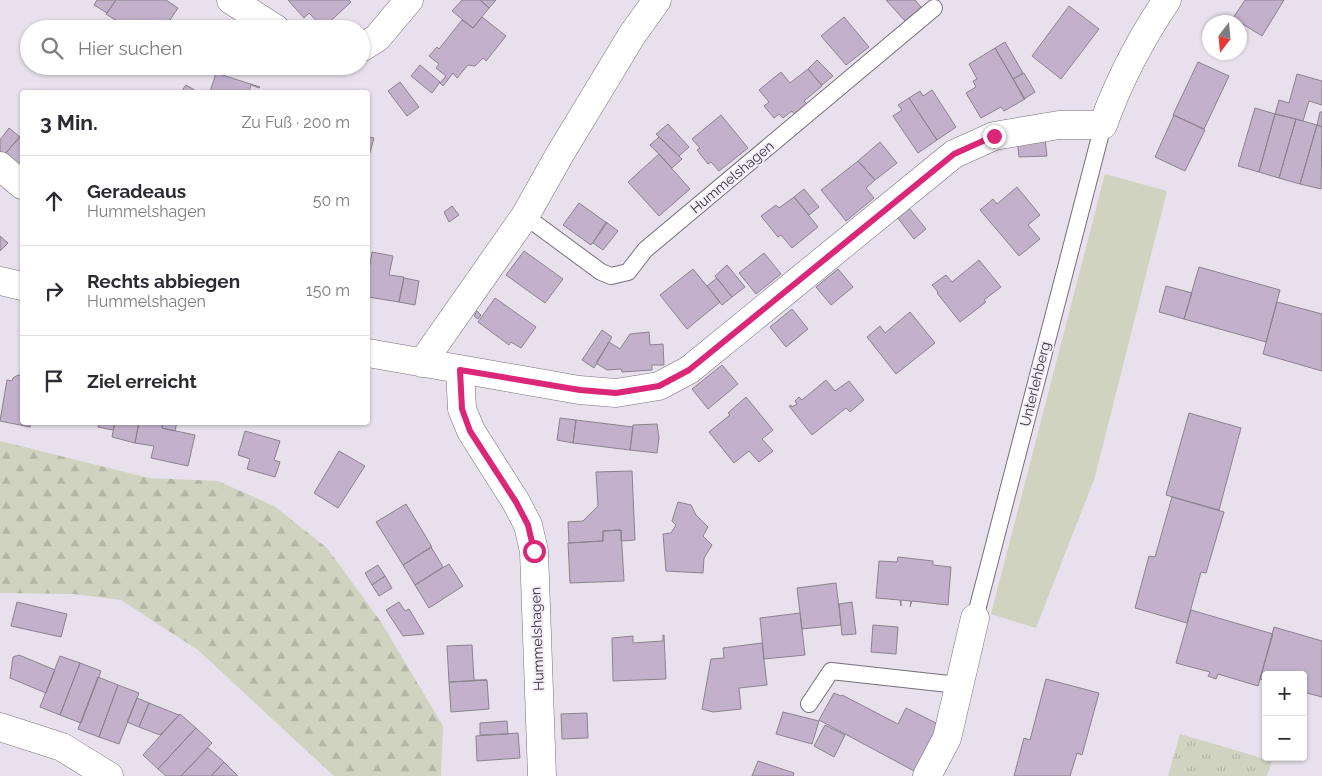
<!DOCTYPE html>
<html lang="de">
<head>
<meta charset="utf-8">
<style>
	body { margin:0; font-family:Raleway,sans-serif; background:#f2f2f3; color:#2b2b33 }
	.controls { position:absolute; right:15px; bottom:15px; display:grid; overflow:hidden; border-radius:5px; box-shadow:0 1px 4px #0004 }
	.controls button { width:45px; height:45px; display:grid; place-items:center; padding:0; border:0; border-bottom:1px solid #e1e1e2; background:#fff; color:#2b2b33; font:25px sans-serif }
	.compass { position:absolute; left:1202px; top:15px; width:45px; height:45px; border-radius:50%; background:#fff; box-shadow:0 1px 4px #0004; rotate:196deg }
	.stop { position:absolute; width:15px; height:15px; margin:-11px; border:4px solid #db2777; border-radius:50%; background:#fff }
	.stop.end { background:#db2777; border-color:#fff; box-shadow:0 1px 5px #0008 }
	.list { margin:0; padding:0; list-style:none }
	h2 { display:flex; justify-content:space-between; align-items:center; height:65px; margin:0; padding:0 20px; font-size:21px }
	h2 small { font-size:16px; font-weight:400; color:#7c7c81 }
	.list li { display:grid; grid-template-columns:32px 1fr auto; gap:15px; align-items:center; box-sizing:border-box; height:90px; padding:0 20px; border-top:1px solid #e1e1e2 }
	.list b { display:block; font-size:19px; white-space:nowrap }
	.list p { margin:0; font-size:16px; white-space:nowrap; color:#7c7c81 }
	.list em { font-size:16px; font-style:normal; color:#7c7c81 }
	.icon { flex:none; width:28px; height:28px; fill:none; stroke:currentColor; stroke-width:2; stroke-linecap:round; stroke-linejoin:round }
	.map { position:relative; flex:none; width:1322px; height:776px; overflow:hidden }
	.search { position:absolute; background:#fff; box-shadow:0 1px 4px #0004; left:20px; top:20px; width:350px; height:55px; display:flex; align-items:center; gap:12px; box-sizing:border-box; padding:0 18px; border-radius:28px; color:#7c7c81; font-size:19px }
	.panel { position:absolute; background:#fff; box-shadow:0 1px 4px #0004; left:20px; top:90px; width:350px; height:335px; border-radius:5px }
	.map>svg:first-child { display:block }
</style>
</head>
<body>
<div class="map">
<svg width="1322" height="776" viewBox="0 0 1322 776">
	<defs>
		<pattern id="forest-firs" width="22" height="20" patternUnits="userSpaceOnUse" patternTransform="scale(1.25)"><rect width="22" height="20" fill="#d0d3c0"/><path d="M5 1l3.5 6h-7zM16 11l3.5 6h-7z" fill="#b3b6a6"/></pattern>
		<pattern id="park-tufts" width="24" height="20" patternUnits="userSpaceOnUse" patternTransform="scale(1.25)"><rect width="24" height="20" fill="#d0d3c0"/><path d="M3 7l-1-3M5 7V3M7 7l1-3M15 17l-1-3M17 17v-4M19 17l1-3" fill="none" stroke="#b3b6a6"/></pattern>
	</defs>
	<rect width="100%" height="100%" fill="#e8e0ec"/>
	<path fill="#d0d3c0" d="M1105,174L1167,191L1095,477L1036,628L991,614Z"/>
	<path fill="url(#forest-firs)" d="M0,441L149,478L218,481L274,506L327,548L381,622L443,726L441,776H334L198,650L121,600L73,594L0,593Z"/>
	<path fill="url(#park-tufts)" d="M1180,734L1272,761L1267,776H1168Z"/>
	<path fill="#c3b1cc" stroke="#8a838e" d="M97,0H116L107,13L94,5Z
		M116,0H166L178,8L164,29H130L106,14Z
		M288,0H349L351,2L323,28L309,13L304,18Z
		M462,0H480L489,8L473,28L452,11Z
		M480,0H496L489,8Z
		M886,0H915L921,7L905,21Z
		M1245,0H1284L1262,36L1233,18Z
		M1069,6L1099,29L1061,79L1032,56Z
		M482,17L506,36L486,61L483,58L475,66L468,65L457,78L453,73L443,86L440,83L446,76L436,68L439,64L429,56L437,47L439,49L462,20L473,28Z
		M844,17L869,47L846,65L821,36Z
		M1005,42L1023,73L1013,79L995,48Z
		M995,48L1025,99L1004,111L1001,107L981,118L966,93L976,87L973,81L977,79L969,64Z
		M817,60L833,76L822,85L808,69Z
		M1198,62L1229,76L1204,129L1173,115Z
		M420,65L440,82L432,93L411,76Z
		M808,69L822,86L804,101L808,105L796,116L792,111L783,118L779,114L774,118L764,106L769,102L759,90L781,72L790,83Z
		M216,73L260,87L259,88L251,85L249,92H210Z
		M1024,73L1035,92L1024,99L1013,79Z
		M1297,74L1322,81V105L1309,101L1303,121L1275,114L1279,100L1289,103Z
		M400,82L419,107L407,116L388,91Z
		M186,85L198,92H181Z
		M932,90L956,127L937,140L909,98L920,91L923,96Z
		M909,98L937,140L918,153L893,116L902,110L898,105Z
		M1255,108L1275,114L1259,172L1238,166Z
		M1320,112H1322V127L1317,125Z
		M1275,114L1296,119L1279,178L1259,172Z
		M721,115L748,148L719,171L711,162L708,164L697,150L700,148L692,139Z
		M1174,115L1205,130L1185,171L1155,157Z
		M1296,119L1317,125L1300,184L1279,178Z
		M668,124L689,147L679,156L656,134Z
		M1317,125L1322,127L1321,189L1300,184Z
		M9,128L20,137L4,155L0,152V140Z
		M22,134V175L4,155Z
		M368,137L374,138L368,160Z
		M659,137L682,159L672,168L650,145Z
		M1045,139L1047,156L1019,157L1017,140Z
		M880,142L897,163L875,180L858,161Z
		M659,154L690,189L659,216L628,182Z
		M858,161L875,180L866,188L874,198L846,221L821,190Z
		M1017,187L1040,215L1028,225L1040,239L1019,256L980,210L993,199L997,204Z
		M804,189L819,207L809,215L794,197Z
		M794,197L818,227L792,248L781,235L778,237L761,216L776,205L779,208Z
		M579,203L607,223L591,245L563,225Z
		M452,206L459,215L449,222L444,212Z
		M909,208L926,229L914,239L897,217Z
		M606,222L618,231L603,250L593,243Z
		M0,236L8,243L0,251Z
		M524,251L563,279L545,303L506,275Z
		M372,252L393,256L389,275L404,277L399,302L368,297V276Z
		M764,253L781,274L756,294L739,273Z
		M979,260L1001,287L984,300L986,302L960,322L937,293L938,292L932,285L946,275L952,282Z
		M727,265L745,287L732,297L715,276Z
		M1199,267L1280,290L1266,342L1184,319Z
		M693,269L720,302L687,329L660,295Z
		M838,269L853,287L831,305L816,287Z
		M404,278L419,281L415,305L399,302Z
		M717,278L732,297L722,305L707,286Z
		M1166,286L1192,293L1184,319L1159,312Z
		M495,298L536,327L521,348L511,342L509,345L478,322Z
		M1277,302L1322,314V371L1263,354Z
		M792,309L808,329L786,347L770,327Z
		M477,311L481,315L478,319L474,316Z
		M910,312L935,343L896,374L867,337L880,326L885,333Z
		M602,330L612,337L594,368L582,360Z
		M649,332L650,345L663,344L664,365H652V370L622,372L621,369L607,370L596,363L609,342L620,349L630,334Z
		M722,365L738,384L708,409L692,389Z
		M18,375L22,376V422H31L30,427L0,421L7,380L12,381L13,378Z
		M826,380L835,391L849,381L864,400L850,412L846,408L812,435L789,406L791,405L792,407L797,404L795,401L799,397L802,400Z
		M746,397L773,430L762,439L773,451L759,462L749,451L734,463L709,432L730,415L728,413Z
		M1189,413L1241,428L1219,510L1166,495Z
		M560,418L576,420L573,443L557,440Z
		M576,420L633,427L630,450L573,443Z
		M99,422H115L113,430L98,427Z
		M115,422H139L135,443L112,437Z
		M139,422H163L162,428L195,435L188,466L151,458L154,446L135,443Z
		M163,422H177L175,431L162,428Z
		M657,424L659,438L657,453L630,450L633,425Z
		M245,431L280,441L274,460L280,462L275,477L247,469L250,459L238,455Z
		M339,451L365,466L338,508L314,493Z
		M632,471L635,540L621,541V530L603,531V541L569,543L568,522L583,521L598,506L596,472Z
		M1172,497L1224,512L1206,573L1201,572L1187,623L1135,608L1149,556L1155,557Z
		M678,502L691,505L696,515L708,527L703,536L712,545L704,558L703,573L666,571L663,534L671,533L676,525L672,521Z
		M406,504L432,547L403,565L376,522Z
		M621,530L624,581L570,583L568,543L603,541V531Z
		M431,547L443,567L415,585L403,565Z
		M898,557L933,561V565L951,567L948,605L912,601L910,607L911,601L901,600V606L900,600L876,598L879,561L897,562Z
		M449,564L463,586L429,608L415,585Z
		M378,565L385,576L372,585L365,573Z
		M385,576L392,588L379,596L372,585Z
		M836,583L841,625L802,629L797,588Z
		M17,602L67,614L61,637L11,626Z
		M399,602L405,611L409,609L424,634L403,636L386,610Z
		M852,602L856,634L842,635L839,604Z
		M1191,610L1273,634L1258,686L1218,674L1216,679L1208,676L1210,672L1176,663Z
		M800,613L805,655L764,659L760,618Z
		M873,625L898,627L896,654L871,652Z
		M1274,627L1322,641V697L1303,692V675H1266V681L1260,679Z
		M663,635H664L666,679L613,681L612,638L633,636V643L663,641Z
		M762,643L767,685L739,688L741,709L713,712L702,709L711,659L724,658L723,648Z
		M472,645L474,680H487L449,682L447,646Z
		M19,655L55,670L46,693L10,678L13,657Z
		M60,656L80,663L60,715L40,707Z
		M80,663L101,671L81,723L60,715Z
		M98,677L118,685L99,737L78,729Z
		M1046,679L1099,693L1082,755L1077,753L1070,776H1014L1024,738L1030,740Z
		M487,680L489,709L451,712L449,682Z
		M118,685L139,693L119,744L99,737Z
		M834,693L841,696L842,695L898,724L906,708L942,726L916,772L819,720Z
		M137,698L149,703L139,727L127,722Z
		M149,703L179,715L160,735L139,727Z
		M783,712L819,721L812,744L776,734Z
		M587,713L588,738L562,739L561,714Z
		M180,714L196,728L158,769L143,755Z
		M507,721L508,734L480,735V723Z
		M825,725L845,735L834,757L814,746Z
		M196,728L212,743L181,776H166L158,769Z
		M518,733L520,758L477,761L476,736Z
		M208,748L224,762L211,776H181Z
		M758,761L794,773L793,776H752Z
		M224,762L238,776H211Z"/>
	<g fill="none" stroke-linecap="round" stroke-linejoin="round">
		<defs>
			<path id="service" d="M525,216L601,272L611,276L628,272L645,250L934,8
				M975,618L1103,125
				M809,704L831,671L958,685"/>
			<path id="minor" d="M231,0L276,29
				M361,48L377,38L409,0
				M0,166L22,185
				M0,281L22,286
				M368,353L579,390L616,393L659,386L689,370L954,154L994,136L1059,125H1103C1119,80 1140,40 1167,0
				M422,363L525,216L560,154L632,35L657,0
				M460,370L462,409L471,431L516,502L528,525L534,551L542,776
				M0,727L62,747L109,776
				M927,776L947,738L975,618"/>
		</defs>
		<use href="#service" stroke="#77707b" stroke-width="18"/>
		<use href="#minor" stroke="#77707b" stroke-width="29"/>
		<use href="#service" stroke="#fff" stroke-width="16"/>
		<use href="#minor" stroke="#fff" stroke-width="28"/>
	</g>
	<g fill="none" stroke-linecap="round" stroke-linejoin="round">
		<path stroke="#db2777" stroke-width="6" d="M534,551L528,525L516,502L470,431L462,409L460,370L580,390L616,393L659,386L689,370L954,154L994,136"/>
	</g>
	<g text-anchor="middle" dominant-baseline="central" stroke-width="4" stroke-linejoin="round" paint-order="stroke">
		<g font-size="14" fill="#39363b" stroke="#f5edf9">
			<text transform="translate(732 177) rotate(-40)">Hummelshagen</text>
			<text transform="translate(1035 384) rotate(-76)">Unterlehberg</text>
			<text transform="translate(537 639) rotate(-92)">Hummelshagen</text>
		</g>
	</g>
</svg>
<div class="controls">
<button>+</button>
<button>−</button>
</div>
<svg class="compass" viewBox="-18 -18 36 36"><path d="M0-13l5 13h-10z" fill="#e53935"/><path d="M0 13l5-13h-10z" fill="#7c7c81"/></svg>
<div class="stop" style="left:534px;top:551px"></div>
<div class="stop end" style="left:994px;top:136px"></div>
<div class="search"><svg class="icon" aria-label="search" viewBox="0 0 24 24"><circle cx="10" cy="10" r="6"/><path d="M15 15l6 6"/></svg>Hier suchen</div>
<section class="panel">
<h2>3 Min.<small>Zu Fuß · 200 m</small></h2>
<ul class="list">
<li><svg class="icon" aria-label="ahead" viewBox="0 0 24 24"><path d="M12 20V5M6 11l6-6 6 6"/></svg><div><b>Geradeaus</b><p>Hummelshagen</p></div><em>50 m</em></li>
<li><svg class="icon" aria-label="right" viewBox="0 0 24 24"><path d="M7 20v-9h11M14 6l5 5-5 5"/></svg><div><b>Rechts abbiegen</b><p>Hummelshagen</p></div><em>150 m</em></li>
<li><svg class="icon" aria-label="arrive" viewBox="0 0 24 24"><path d="M6 21V4h12l-3 4 3 4H6"/></svg><div><b>Ziel erreicht</b></div></li>
</ul>
</section>
</div>
</body>
</html>
